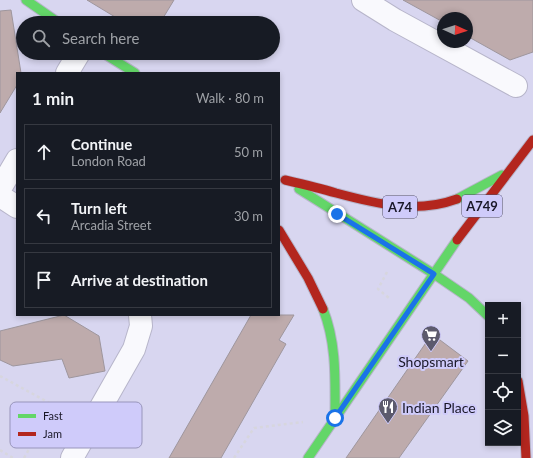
<!DOCTYPE html>
<html lang="en">
<head>
<meta charset="utf-8">
<style>
	body { margin:0; font-family:Lato,sans-serif; background:#20242c; color:#f1f3f6 }
	.controls { position:absolute; right:12px; bottom:12px; display:grid; overflow:hidden; border-radius:0px; box-shadow:0 2px 6px #0003 }
	.controls button { width:36px; height:36px; display:grid; place-items:center; padding:0; border:0; border-bottom:1px solid #363941; background:#171b24; color:#f1f3f6; font:20px sans-serif }
	.compass { position:absolute; left:437px; top:12px; width:36px; height:36px; border-radius:50%; background:#171b24; box-shadow:0 2px 6px #0003; rotate:93deg }
	.stop { position:absolute; width:12px; height:12px; margin:-9px; border:3px solid #1a73e8; border-radius:50%; background:#fff }
	.stop.end { background:#1a73e8; border-color:#fff; box-shadow:0 1px 4px #0008 }
	.list { margin:0; padding:0; list-style:none }
	h2 { display:flex; justify-content:space-between; align-items:center; height:52px; margin:0; padding:0 16px; font-size:17px }
	h2 small { font-size:13px; font-weight:400; color:#9ea1a6 }
	.list li { display:grid; grid-template-columns:26px 1fr auto; gap:12px; align-items:center; box-sizing:border-box; height:56px; margin:0 8px 8px; padding:0 8px; border:1px solid #363941; border-radius:0px }
	.list b { display:block; font-size:15px; white-space:nowrap }
	.list p { margin:0; font-size:13px; white-space:nowrap; color:#9ea1a6 }
	.list em { font-size:13px; font-style:normal; color:#9ea1a6 }
	.icon { flex:none; width:22px; height:22px; fill:none; stroke:currentColor; stroke-width:2; stroke-linecap:round; stroke-linejoin:round }
	.map { position:relative; flex:none; width:533px; height:458px; overflow:hidden }
	.search { position:absolute; background:#171b24; box-shadow:0 2px 6px #0003; left:16px; top:16px; width:264px; height:44px; display:flex; align-items:center; gap:10px; box-sizing:border-box; padding:0 14px; border-radius:22px; color:#9ea1a6; font-size:15px }
	.panel { position:absolute; background:#171b24; box-shadow:0 2px 6px #0003; left:16px; top:72px; width:264px; height:244px; border-radius:0px }
	.map>svg:first-child { display:block }
</style>
</head>
<body>
<div class="map">
<svg width="533" height="458" viewBox="0 0 533 458">
	<rect width="100%" height="100%" fill="#d8d6f0"/>
	<path fill="#beabac" stroke="#9e969d" d="M87,0H174L160,23H125Z
		M403,0H533V52L510,60L467,36V18H443V22Z
		M11,10L21,73H17V85L0,113V11Z
		M64,315L99,336L105,371L69,378L62,359L13,366L0,360V331Z
		M251,315H294L279,340L286,344L221,458H169Z
		M432,334L468,361L399,458H346Z"/>
	<g fill="none" stroke-linecap="round" stroke-linejoin="round">
		<defs>
			<path id="street" d="M363,0L395,20L516,86
				M67,73L79,53
				M0,189L17,160
				M0,196L17,207
				M72,458L134,349L141,326L140,315"/>
			<path id="fast" d="M26,0L59,23
				M103,53L135,73
				M299,189L434,274
				M457,199L502,175
				M434,274L469,298L488,316
				M323,309C337,344 335,381 335,418
				M308,458L457,240"/>
			<path id="jam" d="M285,180C302,184 319,188 336,193C377,204 416,214 457,199
				M279,230L308,278L323,309
				M457,240L533,140
				M518,381L524,416L526,458"/>
		</defs>
		<use href="#street" stroke="#b7b5ca" stroke-width="24"/>
		<use href="#fast" stroke="#b7b5ca" stroke-width="11"/>
		<use href="#jam" stroke="#b7b5ca" stroke-width="11"/>
		<path stroke="#d7d6de" stroke-width="2.5" stroke-dasharray="3 3" stroke-linecap="butt" d="M387,272L378,289L389,298
			M0,376L55,406L36,437L51,446
			M0,450L13,458
			M24,458L36,437
			M234,458L254,428L303,422"/>
		<use href="#street" stroke="#f9f9fd" stroke-width="22"/>
		<use href="#fast" stroke="#63d668" stroke-width="9"/>
		<use href="#jam" stroke="#b3261e" stroke-width="9"/>
	</g>
	<g fill="none" stroke-linecap="round" stroke-linejoin="round">
		<path stroke="#1a73e8" stroke-width="5" d="M335,418L434,274L337,214"/>
	</g>
	<defs>
		<symbol id="supermarket-pin" viewBox="-11 -11 22 30"><path d="M0 17L-7.5 6A9.5 9.5 0 1 1 7.5 6Z" fill="#5c5a6d" stroke="#cfcbfa"/><path d="M-6-5.5h2.5l.6 2H6L4.5 2H-2.5L-4.4-4H-6ZM-1.5 3.2a1.3 1.3 0 1 0 .1 0ZM3 3.2a1.3 1.3 0 1 0 .1 0Z" fill="#fff"/></symbol>
		<symbol id="restaurant-pin" viewBox="-11 -11 22 30"><path d="M0 17L-7.5 6A9.5 9.5 0 1 1 7.5 6Z" fill="#5c5a6d" stroke="#cfcbfa"/><path d="M-5-6h1v4h1v-4h1v4h1v-4h1v5L-1.5 .5V6h-2V.5L-5-1ZM5-6V6H3V1.5H1.5Q1.5-4 5-6Z" fill="#fff"/></symbol>
	</defs>
	<g fill-rule="evenodd">
		<use href="#supermarket-pin" x="420" y="324" width="22" height="30"/>
		<use href="#restaurant-pin" x="377" y="396" width="22" height="30"/>
	</g>
	<g text-anchor="middle" dominant-baseline="central" stroke-width="4" stroke-linejoin="round" paint-order="stroke">
		<g fill="#cfcbfa" stroke="#504d66" stroke-width="1">
			<rect x="462" y="195" width="40" height="22" rx="3"/>
			<rect x="383" y="196" width="34" height="22" rx="3"/>
		</g>
		<g font-size="13" font-weight="bold" fill="#191727">
			<text x="482" y="206">A749</text>
			<text x="400" y="207">A74</text>
		</g>
		<g font-size="14" fill="#191727" stroke="#cfcbfa">
			<text x="431" y="361">Shopsmart</text>
			<text x="402" y="407" text-anchor="start">Indian Place</text>
		</g>
	</g>
	<rect x="10" y="402" width="132" height="46" rx="6" fill="#cfcbfa" stroke="#9895bb" stroke-width="1"/>
	<rect x="18" y="414" width="18" height="4" fill="#63d668"/>
	<rect x="18" y="432" width="18" height="4" fill="#b3261e"/>
	<g font-size="11" fill="#191727">
		<text x="43" y="420">Fast</text>
		<text x="43" y="438">Jam</text>
	</g>
</svg>
<div class="controls">
<button>+</button>
<button>−</button>
<button><svg class="icon" aria-label="locate" viewBox="0 0 24 24"><circle cx="12" cy="12" r="6"/><path d="M12 2v4M12 18v4M2 12h4M18 12h4"/></svg></button>
<button><svg class="icon" aria-label="layers" viewBox="0 0 24 24"><path d="M12 4l9 5-9 5-9-5zM3 14l9 5 9-5"/></svg></button>
</div>
<svg class="compass" viewBox="-18 -18 36 36"><path d="M0-13l5 13h-10z" fill="#e53935"/><path d="M0 13l5-13h-10z" fill="#9ea1a6"/></svg>
<div class="stop" style="left:335px;top:418px"></div>
<div class="stop end" style="left:337px;top:214px"></div>
<div class="search"><svg class="icon" aria-label="search" viewBox="0 0 24 24"><circle cx="10" cy="10" r="6"/><path d="M15 15l6 6"/></svg>Search here</div>
<section class="panel">
<h2>1 min<small>Walk · 80 m</small></h2>
<ul class="list">
<li><svg class="icon" aria-label="ahead" viewBox="0 0 24 24"><path d="M12 20V5M6 11l6-6 6 6"/></svg><div><b>Continue</b><p>London Road</p></div><em>50 m</em></li>
<li><svg class="icon" aria-label="left" viewBox="0 0 24 24"><path d="M17 20v-9H6M10 6l-5 5 5 5"/></svg><div><b>Turn left</b><p>Arcadia Street</p></div><em>30 m</em></li>
<li><svg class="icon" aria-label="arrive" viewBox="0 0 24 24"><path d="M6 21V4h12l-3 4 3 4H6"/></svg><div><b>Arrive at destination</b></div></li>
</ul>
</section>
</div>
</body>
</html>
